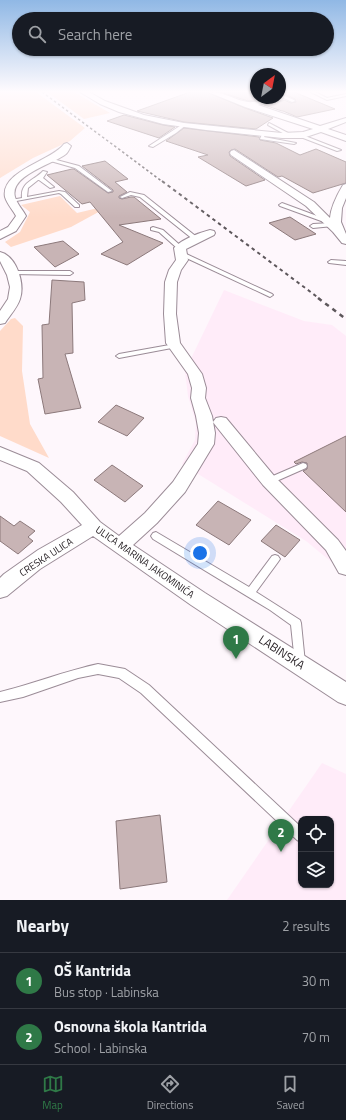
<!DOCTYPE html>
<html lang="en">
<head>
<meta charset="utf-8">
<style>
	body { margin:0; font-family:"Titillium Web",sans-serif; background:#242831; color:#f1f3f6 }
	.controls { position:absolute; right:12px; bottom:12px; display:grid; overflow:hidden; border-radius:8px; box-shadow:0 1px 3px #0004 }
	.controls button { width:36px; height:36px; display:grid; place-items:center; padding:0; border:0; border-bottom:1px solid #363941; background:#171b24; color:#f1f3f6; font:20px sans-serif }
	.compass { position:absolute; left:250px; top:68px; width:36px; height:36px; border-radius:50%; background:#171b24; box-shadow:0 1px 3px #0004; rotate:32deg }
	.you { position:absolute; left:200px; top:553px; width:14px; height:14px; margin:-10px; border:3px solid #fff; border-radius:50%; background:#1a73e8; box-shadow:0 0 0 6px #1a73e833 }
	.badge { display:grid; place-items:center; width:26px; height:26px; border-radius:50%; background:#2f7947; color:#fff; font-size:13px; font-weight:700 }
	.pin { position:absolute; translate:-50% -33px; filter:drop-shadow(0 1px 2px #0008) }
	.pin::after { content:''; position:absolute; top:21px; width:14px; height:12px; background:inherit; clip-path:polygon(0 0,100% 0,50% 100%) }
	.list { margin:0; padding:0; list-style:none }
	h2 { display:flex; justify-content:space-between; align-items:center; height:52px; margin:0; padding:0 16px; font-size:17px }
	h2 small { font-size:13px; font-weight:400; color:#9ea1a6 }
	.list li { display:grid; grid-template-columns:26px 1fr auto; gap:12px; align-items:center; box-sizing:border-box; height:56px; padding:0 16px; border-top:1px solid #363941 }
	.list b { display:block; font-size:15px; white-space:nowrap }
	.list p { margin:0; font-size:13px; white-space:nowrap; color:#9ea1a6 }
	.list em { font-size:13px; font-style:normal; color:#9ea1a6 }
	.icon { flex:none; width:22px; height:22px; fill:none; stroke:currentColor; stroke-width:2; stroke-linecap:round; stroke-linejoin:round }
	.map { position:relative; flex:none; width:346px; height:900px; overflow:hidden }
	.search { position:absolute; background:#171b24; box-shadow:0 1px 3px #0004; left:12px; right:12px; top:12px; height:44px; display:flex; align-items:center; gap:10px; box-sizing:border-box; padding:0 14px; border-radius:22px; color:#9ea1a6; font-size:15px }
	.sheet { height:164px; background:#171b24 }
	nav { display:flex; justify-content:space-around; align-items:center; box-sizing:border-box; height:56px; border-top:1px solid #363941; background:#171b24; font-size:11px; color:#9ea1a6 }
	nav a { display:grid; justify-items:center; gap:2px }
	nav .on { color:#2f7947 }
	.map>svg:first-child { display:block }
</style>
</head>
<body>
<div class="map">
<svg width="346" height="900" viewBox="0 0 346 900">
	<rect width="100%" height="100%" fill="#fef7fc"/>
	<path fill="#ffecf9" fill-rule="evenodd" d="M224,290L304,321L332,325L346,336V574L306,541L182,464L195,440L196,423L188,396L185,371Z
		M322,763L346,774V900H227ZM301,819H331V885H301Z"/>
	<path fill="#ffdbca" d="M0,92H36L85,128L70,141L33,158L0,178Z
		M47,92H74L110,113L84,119Z
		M60,196L77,213L102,207L104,209L71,227L11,247L5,242L20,232L30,212L21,205Z
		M15,318L23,326L22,371L30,424L49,458L0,436V331L11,319Z"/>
	<path fill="#c8b4b5" stroke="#8c797b" d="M190,92H207L245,108L273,118L256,129L184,122L137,111Z
		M220,92H256V98H268L248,101Z
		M280,92H294L335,109L297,117L283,111H282L264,105L282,101L284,100L291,103L296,102L295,99Z
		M124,115L163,125L175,127L159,138L107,121Z
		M184,128L259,137L260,140L276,143L300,155L316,149L346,162V183L313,193L282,176L278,177L235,149L231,150L229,152L230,156L265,180L246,186L198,157L208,155L166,141Z
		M105,161L128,179L115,182L127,192L119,196V198L122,199L131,197H134L161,219L119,225L163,243L127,265L101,254L123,242L90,202L82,204L47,175L72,169H74L108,193L113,192V190L82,166Z
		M290,217L316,234L295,240L269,223Z
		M63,241L79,254L55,267L34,247Z
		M52,280L84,282L85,300L72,303L73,353L65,354L81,408L45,414L38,379L43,378L42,325L49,324Z
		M116,405L144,418L127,436L98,422Z
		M346,436V512L303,471L307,469V463L302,462L296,464L294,462Z
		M112,465L143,486L125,502L94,480Z
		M218,501L251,520L229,545L196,525Z
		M0,516L14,526L20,521L35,531L28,537L33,541L18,554L0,541Z
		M276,525L300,540L285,557L261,541Z
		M160,815L167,882L120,889L116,821Z"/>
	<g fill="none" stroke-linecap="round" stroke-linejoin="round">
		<defs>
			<path id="service" d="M311,92H315L327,98L346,94V96L327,100Z
				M280,94L294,100L295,101L292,102L280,96Z
				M269,123L290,134L291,135L288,136L268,125Z
				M183,124L186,125L176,133L153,147L149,146Z
				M263,132L266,133L264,137L296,143L294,144L260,139Z
				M298,134H300L341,150L337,151L298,136Z
				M49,158L79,166L112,191L108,192L75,168L47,160V159Z
				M43,171L47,172L43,178L54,187L50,188L39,180H38L28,188L27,197L59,191L65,192L79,205V207H75L61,194L59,193L11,202V200L22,198C20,182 35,180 43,171Z
				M130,192L144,195L198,238V240H194L140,197L131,195L122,198L120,197Z
				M282,203L328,220L329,221L324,222L280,206L279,205Z
				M331,223L333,224V226L313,228L310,226L313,224Z
				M153,227L163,230L182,247V249H178L159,232L151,230V228Z
				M182,252L272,294L273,295L270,297L268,296L180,255V253Z
				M331,260L346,261V265L329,263L328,262Z
				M13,271H70L73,273L70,275L11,274L10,273Z
				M175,344L178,346L177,347L119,358L116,356L119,354Z
				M303,463L306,464L307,466L306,468L272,483H266L265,481L266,479Z
				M156,532L249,587L272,556L275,555L278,556L280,559L278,562L256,592L300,620L301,623L305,663L304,667L300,668L296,667L295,663L291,625L270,610L153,539L151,536L153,533Z
				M98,664L125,669L149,685L301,827V842L297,840L141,693L119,678L98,674L78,678L23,697L0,702V692C33,684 65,671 98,664Z"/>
			<path id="minor" d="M80,92H89L105,101L144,115L184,123L282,133L303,132L313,129L245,107L208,92C223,91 234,100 248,102C254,103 271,98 280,98V96L283,98L282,100L258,105L320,126L346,118V122L328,129L346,135V141L321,132L303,138H282L206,130L163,124L119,112L100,104Z
				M67,143L71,146C70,148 68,152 66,154C54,164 9,175 15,197C17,204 23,210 26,216L16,231L0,239V231L8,227L16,216C13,210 7,204 5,197C0,171 53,160 64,144Z
				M234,150L314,202L330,218C331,207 337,195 343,185L346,184V198L342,208L341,222L346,234V244L342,243L333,232L306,206L231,155L230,153L231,151Z
				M210,230L214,231L215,233L214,235L186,249L188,260L181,270L177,282L176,314L180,343L202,374L206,388L205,398L212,416L215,433L214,444L185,492L157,523L133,545L205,593L346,682V705L338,702L191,605L93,536L40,569L7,596L0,598V578L4,574L38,550L82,525L61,502L27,471L0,460V447L39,463L73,492L100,522L119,536L145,513L173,482L198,444L199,433L196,416L191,398L192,388L188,374L166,343L164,314L165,282L169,270L176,260L174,248C182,239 199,233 210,230Z
				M0,252C17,256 25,284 20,299C17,308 10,315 5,323L0,324V311L8,299L10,287L7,275L0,261Z
				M221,417L226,418L275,477L338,540L346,551V575L339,573L326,550L263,485L216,426L213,422L216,418Z"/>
		</defs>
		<use href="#service" stroke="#9b8c97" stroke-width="2"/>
		<use href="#minor" stroke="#9b8c97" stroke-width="2"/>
		<use href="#service" fill="#fff" fill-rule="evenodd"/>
		<use href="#minor" fill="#fff" fill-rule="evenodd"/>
		<path stroke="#5d575b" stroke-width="1.5" stroke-dasharray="2.5 2.5" stroke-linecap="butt" d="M42,92L163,182"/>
		<path stroke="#5d575b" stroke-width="2" stroke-dasharray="3.5 3.5" stroke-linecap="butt" d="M162,181L320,299"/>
		<path stroke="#5d575b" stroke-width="2.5" stroke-dasharray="4.5 4.5" stroke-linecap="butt" d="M318,298L346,319"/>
	</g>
	<linearGradient id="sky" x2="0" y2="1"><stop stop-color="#90b8e5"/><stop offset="0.42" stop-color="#fffbfe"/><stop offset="1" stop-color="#fffbfe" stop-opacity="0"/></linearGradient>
	<rect width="346" height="218" fill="url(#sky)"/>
	<g text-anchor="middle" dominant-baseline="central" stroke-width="4" stroke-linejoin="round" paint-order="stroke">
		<g font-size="10" fill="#292327" stroke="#fff">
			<text transform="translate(46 557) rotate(-33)">CRESKA ULICA</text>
			<text transform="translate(145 562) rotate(35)">ULICA MARINA JAKOMINIĆA</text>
		</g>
		<g font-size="12" fill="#292327" stroke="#fff">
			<text transform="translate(282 652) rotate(33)">LABINSKA</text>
		</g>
	</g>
</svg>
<div class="controls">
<button><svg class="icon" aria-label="locate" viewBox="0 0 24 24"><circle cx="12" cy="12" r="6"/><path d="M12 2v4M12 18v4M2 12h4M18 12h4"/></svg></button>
<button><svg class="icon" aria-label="layers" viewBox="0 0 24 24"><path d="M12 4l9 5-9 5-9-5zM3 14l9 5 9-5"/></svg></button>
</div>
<svg class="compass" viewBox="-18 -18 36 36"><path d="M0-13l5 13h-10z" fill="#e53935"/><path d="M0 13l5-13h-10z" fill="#9ea1a6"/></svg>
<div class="you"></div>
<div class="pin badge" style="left:236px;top:659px">1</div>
<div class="pin badge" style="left:281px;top:852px">2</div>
<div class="search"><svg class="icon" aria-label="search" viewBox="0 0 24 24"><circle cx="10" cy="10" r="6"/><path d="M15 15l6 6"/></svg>Search here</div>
</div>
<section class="sheet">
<h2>Nearby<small>2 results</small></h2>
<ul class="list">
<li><span class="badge">1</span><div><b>OŠ Kantrida</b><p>Bus stop · Labinska</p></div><em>30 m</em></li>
<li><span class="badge">2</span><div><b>Osnovna škola Kantrida</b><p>School · Labinska</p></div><em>70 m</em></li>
</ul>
</section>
<nav>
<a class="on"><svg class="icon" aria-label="map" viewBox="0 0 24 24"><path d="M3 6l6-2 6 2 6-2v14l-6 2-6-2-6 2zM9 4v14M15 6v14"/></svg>Map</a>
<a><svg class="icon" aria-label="directions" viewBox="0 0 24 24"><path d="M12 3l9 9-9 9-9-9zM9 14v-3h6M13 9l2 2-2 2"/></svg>Directions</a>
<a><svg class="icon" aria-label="saved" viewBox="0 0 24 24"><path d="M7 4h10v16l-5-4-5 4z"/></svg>Saved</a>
</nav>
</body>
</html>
